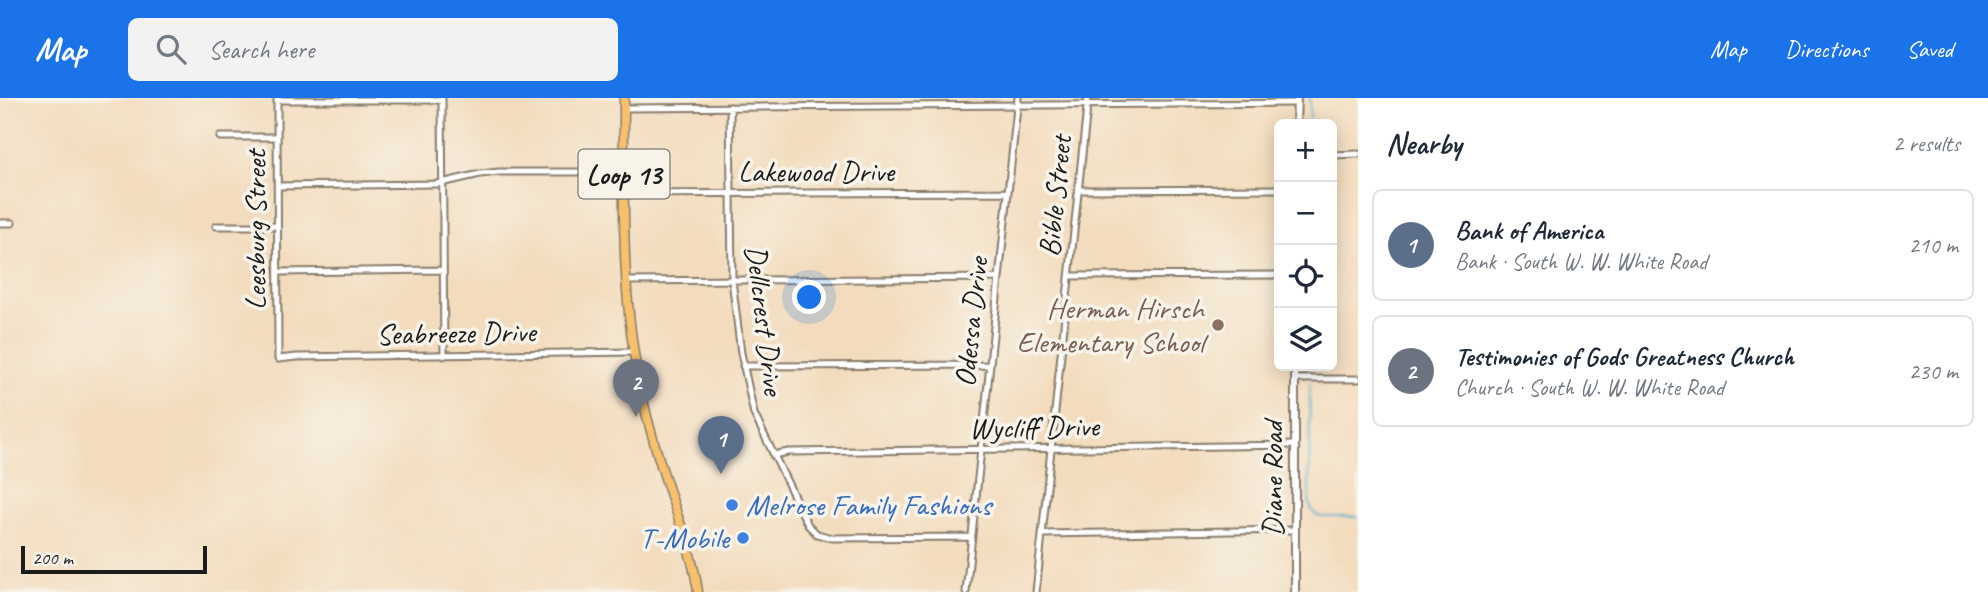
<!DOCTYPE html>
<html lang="en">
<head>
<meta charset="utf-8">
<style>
	body { margin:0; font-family:Caveat,sans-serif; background:#f2f2f3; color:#1f2937 }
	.controls { position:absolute; right:21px; top:21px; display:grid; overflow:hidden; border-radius:10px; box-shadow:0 4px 18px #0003 }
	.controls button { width:63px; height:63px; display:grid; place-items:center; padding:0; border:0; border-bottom:2px solid #e0e1e3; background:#fff; color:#1f2937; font:35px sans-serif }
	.scale { position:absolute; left:21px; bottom:18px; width:186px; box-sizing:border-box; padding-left:7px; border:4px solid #1c1c1c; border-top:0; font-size:19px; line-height:24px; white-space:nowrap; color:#1c1c1c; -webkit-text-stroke:5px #f7f3e8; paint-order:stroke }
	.you { position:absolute; left:810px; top:200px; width:24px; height:24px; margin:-18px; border:5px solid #fff; border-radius:50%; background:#1a73e8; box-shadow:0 0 0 10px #1a73e833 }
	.badge { display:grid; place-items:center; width:46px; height:46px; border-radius:50%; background:#1a73e8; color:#fff; font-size:23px; font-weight:700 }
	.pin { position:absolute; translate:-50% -58px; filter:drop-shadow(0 2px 4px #0008) }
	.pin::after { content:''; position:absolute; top:37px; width:24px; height:21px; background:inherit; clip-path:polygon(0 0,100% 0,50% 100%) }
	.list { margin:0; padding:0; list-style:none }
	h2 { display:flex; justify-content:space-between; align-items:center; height:91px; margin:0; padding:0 28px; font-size:30px }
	h2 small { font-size:23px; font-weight:400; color:#747a83 }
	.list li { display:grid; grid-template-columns:46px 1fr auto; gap:21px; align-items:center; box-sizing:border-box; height:112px; margin:0 14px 14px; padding:0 14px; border:2px solid #e0e1e3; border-radius:10px }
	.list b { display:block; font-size:26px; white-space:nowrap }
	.list p { margin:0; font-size:23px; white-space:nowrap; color:#747a83 }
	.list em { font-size:23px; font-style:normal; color:#747a83 }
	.icon { flex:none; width:38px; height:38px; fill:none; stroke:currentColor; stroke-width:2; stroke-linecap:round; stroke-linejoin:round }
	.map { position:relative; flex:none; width:1358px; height:494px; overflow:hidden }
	header { display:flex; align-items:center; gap:42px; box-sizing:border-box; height:98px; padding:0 35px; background:#1a73e8; color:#fff }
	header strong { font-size:33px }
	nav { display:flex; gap:38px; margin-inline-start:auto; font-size:24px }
	.search { width:490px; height:63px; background:#f2f2f3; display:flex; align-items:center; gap:18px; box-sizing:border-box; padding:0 24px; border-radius:10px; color:#747a83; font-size:26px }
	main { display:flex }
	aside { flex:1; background:#fff }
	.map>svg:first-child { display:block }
</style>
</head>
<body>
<header>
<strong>Map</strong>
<div class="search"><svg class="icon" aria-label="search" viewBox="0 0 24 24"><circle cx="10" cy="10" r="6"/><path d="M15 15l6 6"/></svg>Search here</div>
<nav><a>Map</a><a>Directions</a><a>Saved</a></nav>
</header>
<main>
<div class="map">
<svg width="1358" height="494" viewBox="0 0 1358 494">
	<rect width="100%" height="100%" fill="#f7f3e8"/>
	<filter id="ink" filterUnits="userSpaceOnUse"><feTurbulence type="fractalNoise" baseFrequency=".0143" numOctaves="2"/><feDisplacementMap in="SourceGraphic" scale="14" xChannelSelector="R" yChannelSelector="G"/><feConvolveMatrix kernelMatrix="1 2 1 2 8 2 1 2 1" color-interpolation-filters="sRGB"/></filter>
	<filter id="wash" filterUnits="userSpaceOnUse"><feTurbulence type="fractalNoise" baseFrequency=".00686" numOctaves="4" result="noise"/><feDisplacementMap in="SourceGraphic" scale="28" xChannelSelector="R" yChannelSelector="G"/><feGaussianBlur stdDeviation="1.57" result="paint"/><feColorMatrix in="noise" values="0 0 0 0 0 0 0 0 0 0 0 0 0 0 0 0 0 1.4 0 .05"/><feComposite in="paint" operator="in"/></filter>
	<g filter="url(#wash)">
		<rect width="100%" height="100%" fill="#f3dcbd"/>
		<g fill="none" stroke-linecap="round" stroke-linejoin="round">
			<path stroke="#47aec6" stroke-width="2" d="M1310,0V26
				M1309,273V268
				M1310,286L1309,403C1311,411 1312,416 1321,419H1358"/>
		</g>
	</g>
	<g filter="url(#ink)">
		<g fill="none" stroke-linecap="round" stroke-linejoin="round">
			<defs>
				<path id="minor" d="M442,0L444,258
					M442,2H277L278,261L297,259L634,254
					M730,9L732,182L741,255L754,316L808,427L817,436L832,440L972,439
					M624,10L1297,5
					M220,39H277
					M1332,57L1358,56
					M277,88L437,86L480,76L499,74H624
					M1078,92L1279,91
					M624,96L1008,94
					M0,125H12
					M216,128H277
					M278,174L443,172
					M1069,178L1279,177
					M627,183L999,180
					M743,268L989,267
					M1295,281H1358
					M773,357L789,354L1295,347
					M1042,436L1295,432
					M966,494L1018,0
					M1036,494L1088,0"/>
				<path id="tertiary" d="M1296,26L1297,0
					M1295,494V268"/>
				<path id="primary" d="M624,0C624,97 620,198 641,293C649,330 660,366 672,401C682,431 694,463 698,494"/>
			</defs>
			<use href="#minor" stroke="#887c6c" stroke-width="9"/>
			<use href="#tertiary" stroke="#887c6c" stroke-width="10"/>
			<use href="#primary" stroke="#887c6c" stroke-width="11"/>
			<use href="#minor" stroke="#fff" stroke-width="5"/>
			<use href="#tertiary" stroke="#fff" stroke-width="6"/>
			<use href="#primary" stroke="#f7c06c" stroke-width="8"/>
		</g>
	</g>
	<circle fill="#8d6e63" stroke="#f7f3e8" stroke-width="2.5" cx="1218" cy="227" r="7"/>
	<g fill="#3f7fe0" stroke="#f7f3e8" stroke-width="2.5">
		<circle cx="732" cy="407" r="7"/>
		<circle cx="743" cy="440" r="7"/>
	</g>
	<g text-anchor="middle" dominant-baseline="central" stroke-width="7" stroke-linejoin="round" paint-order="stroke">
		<rect fill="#f7f3e8" stroke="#5e5c59" stroke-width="2" x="578.5" y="51.5" width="91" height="49" rx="5"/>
		<g font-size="28" font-weight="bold" fill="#1c1c1c">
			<text x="624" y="76">Loop 13</text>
		</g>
		<g font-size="30" fill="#1c1c1c" stroke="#f7f3e8">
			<text x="816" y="73">Lakewood Drive</text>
			<text transform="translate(1055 98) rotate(-84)">Bible Street</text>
			<text transform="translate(255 132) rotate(-90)">Leesburg Street</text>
			<text transform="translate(765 222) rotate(83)">Dellcrest Drive</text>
			<text transform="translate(971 224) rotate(-84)">Odessa Drive</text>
			<text transform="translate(456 235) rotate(-1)">Seabreeze Drive</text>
			<text transform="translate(1034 329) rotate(-1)">Wycliff Drive</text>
			<text transform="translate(1272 381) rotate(-90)">Diane Road</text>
		</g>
		<g font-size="30" fill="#785e54" stroke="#f7f3e8" text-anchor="end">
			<text x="1204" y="210">Herman Hirsch<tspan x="1204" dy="34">Elementary School</tspan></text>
		</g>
		<g font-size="30" fill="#366cbe" stroke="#f7f3e8" text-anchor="start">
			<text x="746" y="407">Melrose Family Fashions</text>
			<text x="729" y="440" text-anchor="end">T-Mobile</text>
		</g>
	</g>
</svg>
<div class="controls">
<button>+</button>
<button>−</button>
<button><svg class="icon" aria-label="locate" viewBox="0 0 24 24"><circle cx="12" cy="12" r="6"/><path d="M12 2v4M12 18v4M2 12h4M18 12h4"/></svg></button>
<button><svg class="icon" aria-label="layers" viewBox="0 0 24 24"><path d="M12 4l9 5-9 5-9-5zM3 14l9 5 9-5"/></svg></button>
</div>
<div class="scale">200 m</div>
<div class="you"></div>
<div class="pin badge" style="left:721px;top:376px;background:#5c6f8a">1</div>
<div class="pin badge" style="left:636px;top:319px;background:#6b7280">2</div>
</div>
<aside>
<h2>Nearby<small>2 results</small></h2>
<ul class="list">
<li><span class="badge" style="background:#5c6f8a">1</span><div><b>Bank of America</b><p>Bank · South W. W. White Road</p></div><em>210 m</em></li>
<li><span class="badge" style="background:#6b7280">2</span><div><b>Testimonies of Gods Greatness Church</b><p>Church · South W. W. White Road</p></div><em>230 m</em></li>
</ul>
</aside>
</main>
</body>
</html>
